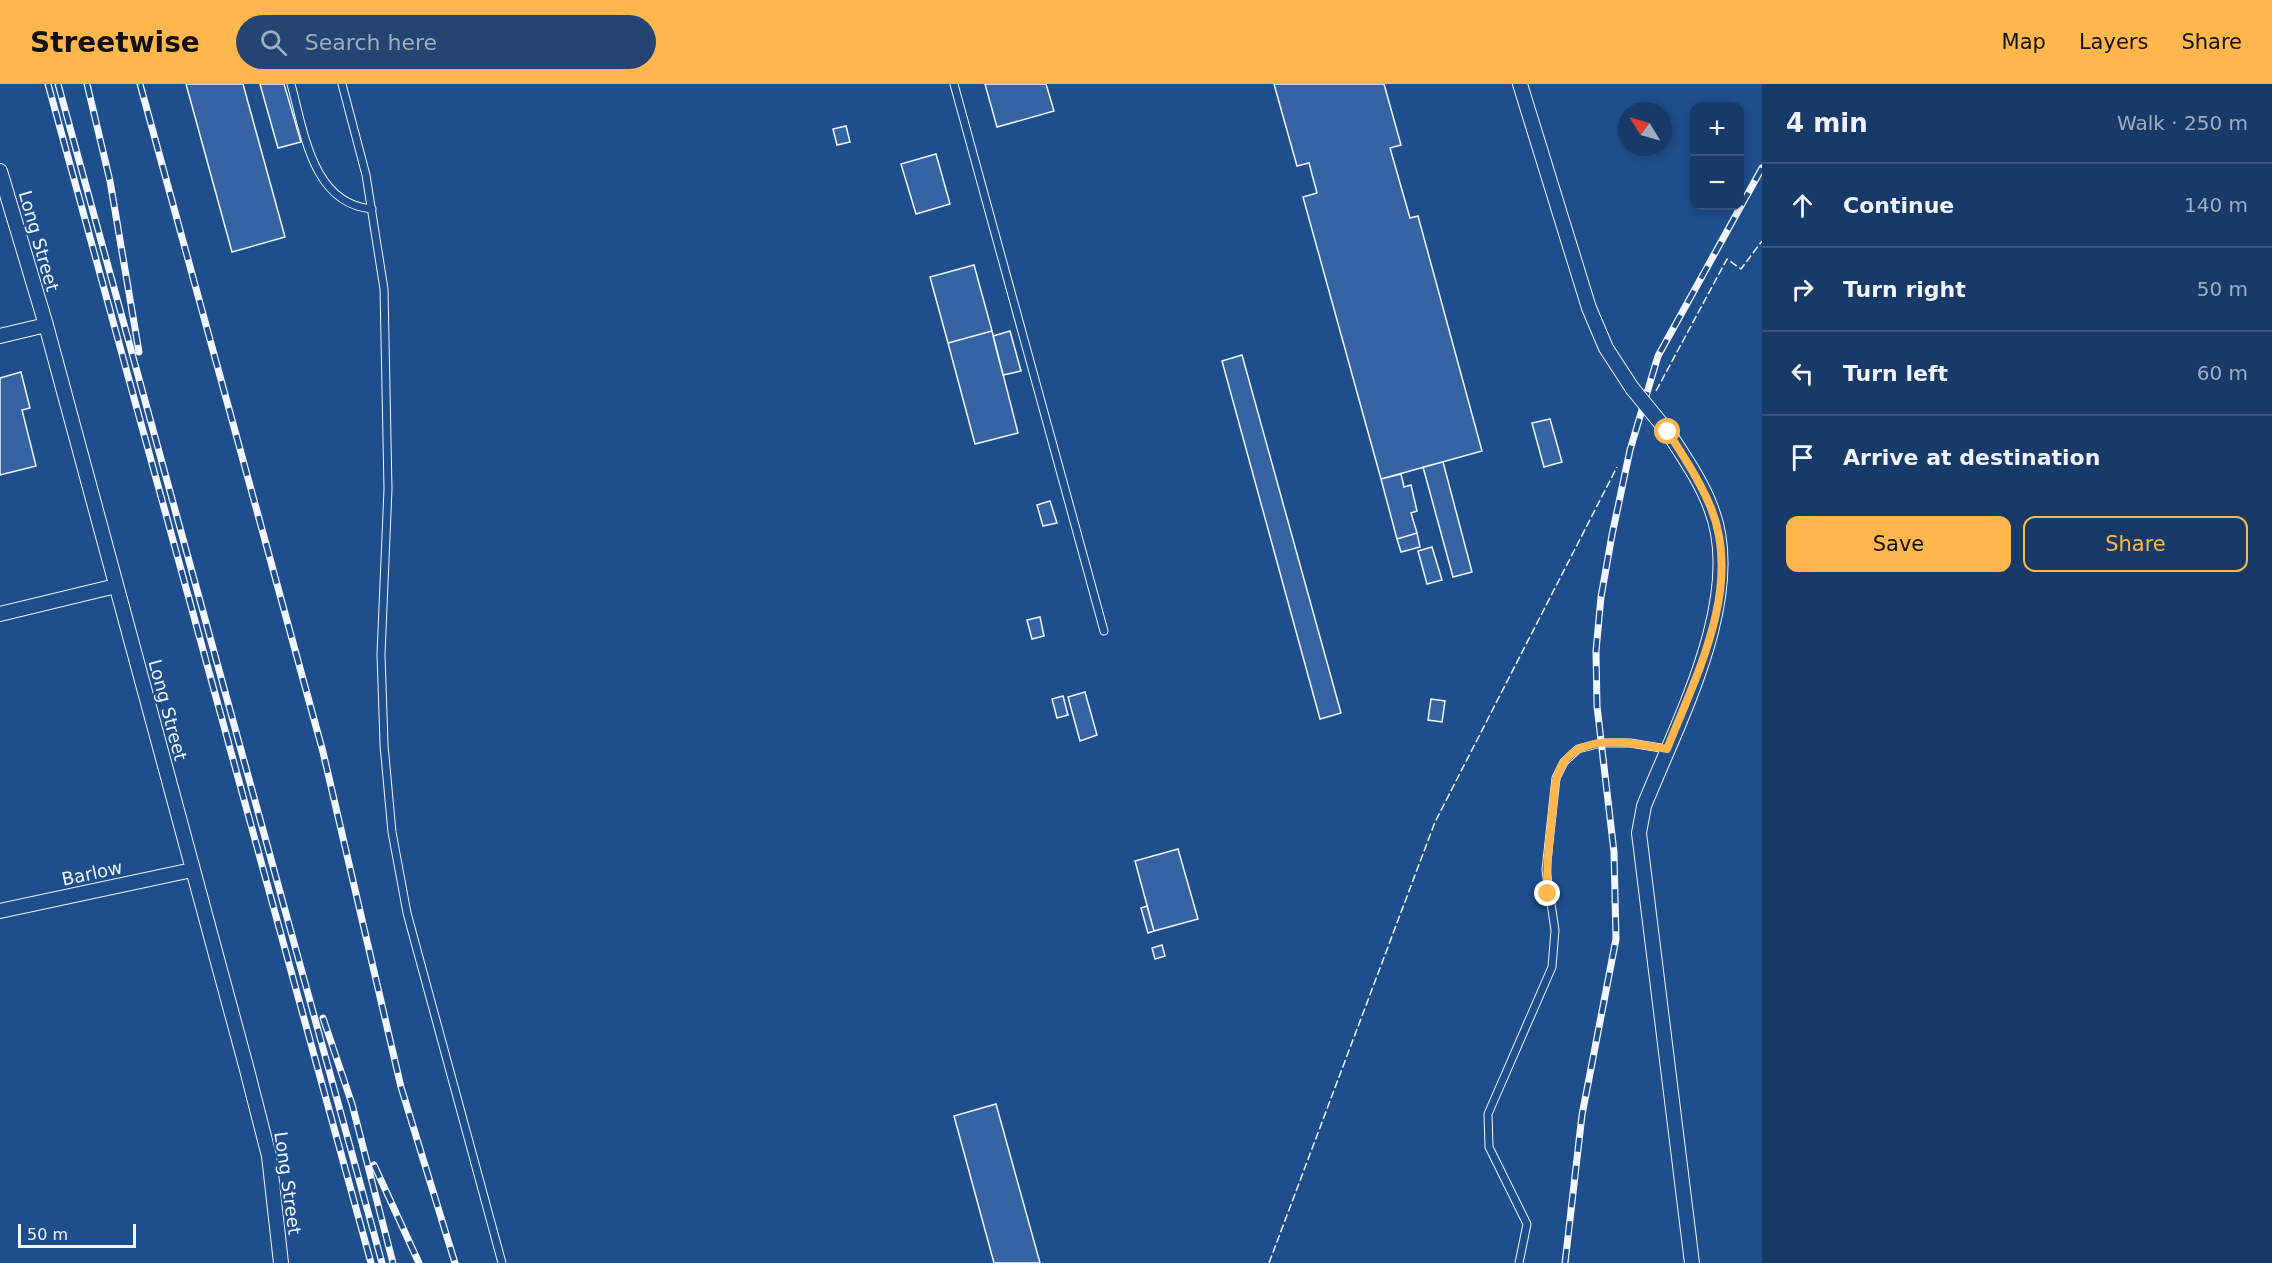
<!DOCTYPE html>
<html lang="en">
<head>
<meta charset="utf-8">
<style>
	body { margin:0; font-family:"DejaVu Sans",sans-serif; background:#244571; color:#f1f3f6 }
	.controls { position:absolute; right:18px; top:18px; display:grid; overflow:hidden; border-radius:12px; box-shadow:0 3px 9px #0003 }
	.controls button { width:54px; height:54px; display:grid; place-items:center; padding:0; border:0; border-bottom:2px solid #36547d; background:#173a69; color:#f1f3f6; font:30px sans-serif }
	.compass { position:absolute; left:1618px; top:18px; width:54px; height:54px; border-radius:50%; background:#173a69; box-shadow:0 3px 9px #0003; rotate:307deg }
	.scale { position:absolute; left:18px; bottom:15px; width:118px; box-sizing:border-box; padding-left:6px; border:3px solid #f2f6ff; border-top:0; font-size:16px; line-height:21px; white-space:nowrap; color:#f2f6ff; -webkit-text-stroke:4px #1f4e8c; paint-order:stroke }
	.stop { position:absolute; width:18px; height:18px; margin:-14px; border:4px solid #ffb74d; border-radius:50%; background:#fff }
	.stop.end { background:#ffb74d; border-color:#fff; box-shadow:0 2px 6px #0008 }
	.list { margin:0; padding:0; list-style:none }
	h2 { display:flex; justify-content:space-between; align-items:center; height:78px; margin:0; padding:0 24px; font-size:26px }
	h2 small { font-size:20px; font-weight:400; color:#9eadc0 }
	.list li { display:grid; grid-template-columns:39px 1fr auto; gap:18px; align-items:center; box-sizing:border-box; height:84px; padding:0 24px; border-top:2px solid #36547d }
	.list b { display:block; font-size:22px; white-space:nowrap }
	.list em { font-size:20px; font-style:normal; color:#9eadc0 }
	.actions { display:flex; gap:12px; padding:18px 24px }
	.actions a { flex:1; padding:14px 0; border:2px solid #ffb74d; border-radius:12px; text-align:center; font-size:21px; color:#ffb74d }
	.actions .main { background:#ffb74d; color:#111 }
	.icon { flex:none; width:33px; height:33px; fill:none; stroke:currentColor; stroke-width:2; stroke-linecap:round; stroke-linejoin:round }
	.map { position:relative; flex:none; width:1762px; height:1179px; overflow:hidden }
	header { display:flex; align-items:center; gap:36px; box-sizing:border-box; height:84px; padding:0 30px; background:#ffb74d; color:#111 }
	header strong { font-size:28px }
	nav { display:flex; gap:33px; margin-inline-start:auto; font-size:21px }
	.search { width:420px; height:54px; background:#244571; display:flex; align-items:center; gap:15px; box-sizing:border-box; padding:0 21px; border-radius:33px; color:#9eadc0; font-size:22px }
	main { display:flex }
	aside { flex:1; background:#173a69 }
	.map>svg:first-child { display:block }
</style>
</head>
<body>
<header>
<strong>Streetwise</strong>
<div class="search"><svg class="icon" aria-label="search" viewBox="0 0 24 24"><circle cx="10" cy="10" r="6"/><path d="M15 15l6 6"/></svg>Search here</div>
<nav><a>Map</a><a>Layers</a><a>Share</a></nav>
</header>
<main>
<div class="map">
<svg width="1762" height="1179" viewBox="0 0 1762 1179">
	<rect width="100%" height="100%" fill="#1f4e8c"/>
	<path fill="#3563a3" stroke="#f2f6ff" stroke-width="1.5" d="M186,0H243L285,153L232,168Z
		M260,0H284L301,58L278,64Z
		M985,0H1046L1054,27L997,43Z
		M1274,0H1384L1401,61L1390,64L1410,134L1418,132L1482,367L1381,395L1303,113L1317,109L1309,79L1297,82Z
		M846,42L850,58L837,61L833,45Z
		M936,70L950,120L916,130L901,80Z
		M974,181L992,247L948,259L930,193Z
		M992,247L1018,349L975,360L948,259Z
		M1010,247L1021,287L1003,291L993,252Z
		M1242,271L1341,629L1320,635L1222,277Z
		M21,288L30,324L22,326L36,382L0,391V294Z
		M1550,335L1562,378L1544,383L1532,339Z
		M1443,378L1472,488L1453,493L1423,383Z
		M1401,390L1404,403L1411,401L1417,427L1411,429L1417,449L1397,455L1381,395Z
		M1050,417L1057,439L1043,442L1037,421Z
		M1417,449L1420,463L1401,468L1397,455Z
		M1432,463L1442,496L1427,500L1418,467Z
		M1040,533L1044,552L1032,555L1027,536Z
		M1085,608L1097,651L1080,657L1068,613Z
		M1063,612L1068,631L1057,634L1052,615Z
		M1431,615L1445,617L1442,638L1428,636Z
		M1178,765L1198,835L1154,847L1135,777Z
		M1147,822L1154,847L1148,849L1141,824Z
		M1162,861L1165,872L1155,875L1152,864Z
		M996,1020L1040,1179H994L954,1032Z"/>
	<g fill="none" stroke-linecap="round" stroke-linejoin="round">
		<defs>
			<path id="lane" d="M291,0C304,47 312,120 372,125
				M342,0L366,91L384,205L388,405L381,570L384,661L392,748L407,829L502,1179
				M954,0L1104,547
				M1519,1179L1527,1140L1489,1063L1488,1030L1552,883L1555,846L1546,786L1556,694L1564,678L1578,665L1601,659H1630L1667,665"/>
			<path id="street" d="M1520,0L1589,224L1606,264L1632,304
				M0,87L46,241L246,982L269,1072L281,1179
				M0,252L46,241
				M1668,348C1684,373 1701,397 1711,424C1746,513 1677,639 1644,722L1639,749L1692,1179
				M0,530L116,502
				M0,827L192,786"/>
		</defs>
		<use href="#lane" stroke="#f2f6ff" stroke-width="9"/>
		<use href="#street" stroke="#f2f6ff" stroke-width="16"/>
		<use href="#lane" stroke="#1f4e8c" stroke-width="7"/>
		<use href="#street" stroke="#1f4e8c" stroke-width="14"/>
		<defs>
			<path id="rail" d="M48,0L371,1179
				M58,0L382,1179
				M87,0L110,97L139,268
				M140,0L323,668L401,1003L455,1179
				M323,934L352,1020L393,1179
				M374,1081L419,1179
				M1565,1179L1582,1031L1616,855L1614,768L1597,622L1596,567L1601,513L1612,451L1630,366L1658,272L1762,84"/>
		</defs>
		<use href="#rail" stroke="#f2f6ff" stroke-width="7"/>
		<use href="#rail" stroke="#1f4e8c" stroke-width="4.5" stroke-dasharray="14" stroke-linecap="butt"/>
		<defs>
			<path id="street-bridge" d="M1632,304L1668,348"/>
		</defs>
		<use href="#street-bridge" stroke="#f2f6ff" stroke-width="16" stroke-linecap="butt"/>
		<use href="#street-bridge" stroke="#1f4e8c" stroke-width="14"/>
		<path stroke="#f2f6ff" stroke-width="1.5" stroke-dasharray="8 3" stroke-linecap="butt" d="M1656,307L1727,175L1741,185L1762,157
			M1269,1179L1435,738L1617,383"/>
	</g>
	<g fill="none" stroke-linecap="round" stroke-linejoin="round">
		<path stroke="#ffb74d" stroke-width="8" d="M1548,810C1546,784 1549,759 1552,732C1554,718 1553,700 1559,687C1576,646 1633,659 1667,665C1696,592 1743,503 1711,424C1700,397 1684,373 1668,348"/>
	</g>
	<g text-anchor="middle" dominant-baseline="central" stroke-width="4.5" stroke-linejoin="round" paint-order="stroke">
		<g font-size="18" fill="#f2f6ff" stroke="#1f4e8c">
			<text transform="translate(39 157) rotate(74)">Long Street</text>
			<text transform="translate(168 626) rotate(75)">Long Street</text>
			<text transform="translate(92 789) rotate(-12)">Barlow</text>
			<text transform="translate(288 1099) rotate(82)">Long Street</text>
		</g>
	</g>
</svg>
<div class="controls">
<button>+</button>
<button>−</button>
</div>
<svg class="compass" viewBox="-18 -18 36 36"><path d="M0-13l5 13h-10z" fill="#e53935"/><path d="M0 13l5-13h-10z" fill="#9eadc0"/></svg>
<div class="scale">50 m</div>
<div class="stop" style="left:1668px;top:348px"></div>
<div class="stop end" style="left:1548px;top:810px"></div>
</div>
<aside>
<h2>4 min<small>Walk · 250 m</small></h2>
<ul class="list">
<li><svg class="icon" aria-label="ahead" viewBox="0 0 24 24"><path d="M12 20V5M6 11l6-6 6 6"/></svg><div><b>Continue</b></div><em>140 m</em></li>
<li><svg class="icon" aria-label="right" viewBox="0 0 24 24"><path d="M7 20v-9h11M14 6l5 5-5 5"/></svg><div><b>Turn right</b></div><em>50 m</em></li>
<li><svg class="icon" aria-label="left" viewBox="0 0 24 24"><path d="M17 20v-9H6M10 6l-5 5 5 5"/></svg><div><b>Turn left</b></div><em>60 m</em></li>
<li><svg class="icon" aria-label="arrive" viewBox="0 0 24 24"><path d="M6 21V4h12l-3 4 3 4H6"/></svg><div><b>Arrive at destination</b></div></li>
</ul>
<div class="actions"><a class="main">Save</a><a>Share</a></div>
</aside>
</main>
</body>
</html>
